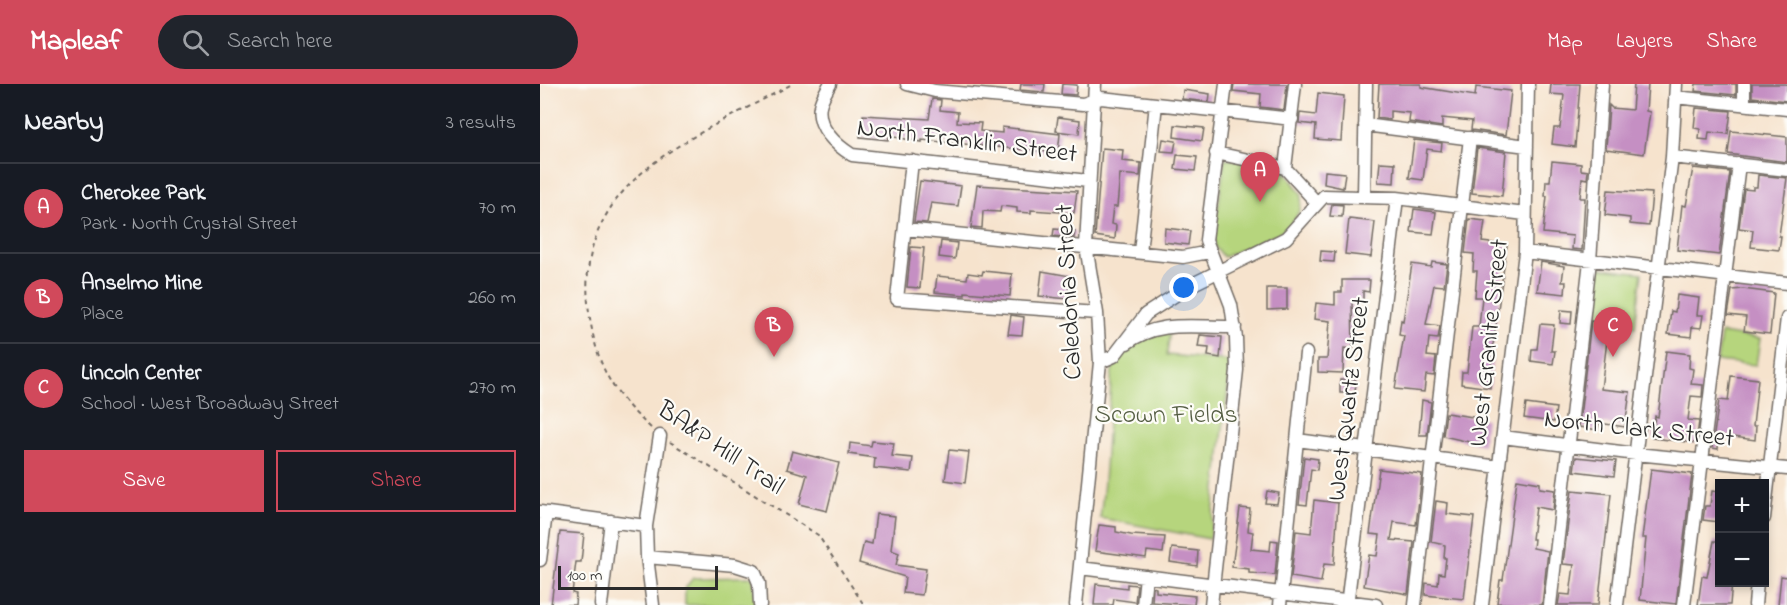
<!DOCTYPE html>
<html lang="en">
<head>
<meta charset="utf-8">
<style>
	body { margin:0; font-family:"Indie Flower",sans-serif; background:#20242c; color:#f1f3f6 }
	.controls { position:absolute; right:18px; bottom:18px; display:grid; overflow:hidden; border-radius:0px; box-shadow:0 3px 9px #0003 }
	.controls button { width:54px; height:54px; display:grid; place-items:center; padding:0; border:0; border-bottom:2px solid #363941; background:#171b24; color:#f1f3f6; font:30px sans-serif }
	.scale { position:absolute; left:18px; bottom:15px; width:160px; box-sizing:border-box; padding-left:6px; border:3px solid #2b2b2b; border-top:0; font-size:16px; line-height:21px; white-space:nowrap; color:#2b2b2b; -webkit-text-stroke:4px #fdfcf7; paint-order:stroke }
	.you { position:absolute; left:644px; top:204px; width:21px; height:21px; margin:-15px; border:4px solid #fff; border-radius:50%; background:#1a73e8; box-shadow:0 0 0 9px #1a73e833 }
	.badge { display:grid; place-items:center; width:39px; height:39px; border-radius:50%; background:#d1495b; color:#fff; font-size:20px; font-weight:700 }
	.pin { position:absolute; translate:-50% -50px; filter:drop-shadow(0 2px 3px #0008) }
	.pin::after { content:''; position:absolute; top:32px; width:21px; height:18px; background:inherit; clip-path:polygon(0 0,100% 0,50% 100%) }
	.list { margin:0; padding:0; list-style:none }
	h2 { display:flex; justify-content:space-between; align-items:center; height:78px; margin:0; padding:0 24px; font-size:26px }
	h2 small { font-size:20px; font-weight:400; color:#9ea1a6 }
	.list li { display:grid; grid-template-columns:39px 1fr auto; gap:18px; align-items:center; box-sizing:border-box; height:90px; padding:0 24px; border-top:2px solid #363941 }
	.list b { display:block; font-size:22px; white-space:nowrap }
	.list p { margin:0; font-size:20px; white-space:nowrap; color:#9ea1a6 }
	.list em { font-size:20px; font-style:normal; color:#9ea1a6 }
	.actions { display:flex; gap:12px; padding:18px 24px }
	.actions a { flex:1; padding:14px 0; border:2px solid #d1495b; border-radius:0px; text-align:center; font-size:21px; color:#d1495b }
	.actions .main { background:#d1495b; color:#fff }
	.icon { flex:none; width:33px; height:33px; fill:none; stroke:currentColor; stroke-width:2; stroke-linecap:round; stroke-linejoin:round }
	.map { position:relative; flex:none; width:1247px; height:521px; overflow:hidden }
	header { display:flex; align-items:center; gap:36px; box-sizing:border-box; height:84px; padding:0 30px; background:#d1495b; color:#fff }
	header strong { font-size:28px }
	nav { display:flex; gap:33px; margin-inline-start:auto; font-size:21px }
	.search { width:420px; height:54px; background:#20242c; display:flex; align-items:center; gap:15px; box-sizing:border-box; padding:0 21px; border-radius:33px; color:#9ea1a6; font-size:22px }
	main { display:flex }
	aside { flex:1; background:#171b24 }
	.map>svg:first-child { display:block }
</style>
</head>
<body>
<header>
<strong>Mapleaf</strong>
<div class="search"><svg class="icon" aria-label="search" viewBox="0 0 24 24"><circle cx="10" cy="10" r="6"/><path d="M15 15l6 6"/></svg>Search here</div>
<nav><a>Map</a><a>Layers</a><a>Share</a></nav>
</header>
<main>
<aside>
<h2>Nearby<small>3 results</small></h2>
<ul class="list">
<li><span class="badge">A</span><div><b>Cherokee Park</b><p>Park · North Crystal Street</p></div><em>70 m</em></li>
<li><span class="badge">B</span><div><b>Anselmo Mine</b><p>Place</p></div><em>260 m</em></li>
<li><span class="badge">C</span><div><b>Lincoln Center</b><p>School · West Broadway Street</p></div><em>270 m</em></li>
</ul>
<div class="actions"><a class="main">Save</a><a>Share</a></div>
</aside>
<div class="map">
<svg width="1247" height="521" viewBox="0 0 1247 521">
	<rect width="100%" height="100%" fill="#fdfcf7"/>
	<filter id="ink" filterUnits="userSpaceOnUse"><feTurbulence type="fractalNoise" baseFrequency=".0167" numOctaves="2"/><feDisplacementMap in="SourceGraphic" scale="12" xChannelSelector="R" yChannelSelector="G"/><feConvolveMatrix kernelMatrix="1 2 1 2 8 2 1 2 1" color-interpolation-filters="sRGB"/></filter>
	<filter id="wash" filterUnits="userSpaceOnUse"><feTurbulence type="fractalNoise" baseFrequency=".008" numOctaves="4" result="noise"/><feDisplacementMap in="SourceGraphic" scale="24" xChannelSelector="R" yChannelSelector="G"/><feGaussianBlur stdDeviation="1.35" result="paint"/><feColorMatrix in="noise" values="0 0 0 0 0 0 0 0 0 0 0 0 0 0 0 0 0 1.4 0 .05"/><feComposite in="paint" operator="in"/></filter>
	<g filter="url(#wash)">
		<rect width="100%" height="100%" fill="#f6e3cd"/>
		<path fill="#b6d57d" stroke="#708054" stroke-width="1.5" d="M685,74L744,86L762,111L760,125L750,144L684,173L675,163L674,155Z
			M1054,183L1102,189L1095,243L1048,237Z
			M630,245L627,271L691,277L670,455L560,434C566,394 566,353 570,313C571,304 570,289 574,281C586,257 607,249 630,245Z
			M1181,249L1220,255L1216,281L1177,277Z
			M213,493L216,521H145V504L153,494Z"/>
		<g id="blocks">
			<path fill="#c58fc3" d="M481,0H505L504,8L480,6Z
				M522,0L537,1L536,11L521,10Z
				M694,0H747L744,26L720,23L721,10L693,7Z
				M839,0H881V3L935,12L936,3L971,7L966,51L931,46L932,37L902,34V43L869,38L870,29L850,27V36L837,34Z
				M1011,0H1040L1035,63L1012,60L1014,44H1020L1024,11L1010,10Z
				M1094,0H1108L1106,27L1110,28L1104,70L1066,65L1069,21L1072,24L1092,26Z
				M1156,0H1196V11L1155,7Z
				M1212,0H1247V17L1212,13Z
				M643,6L670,10L669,18L642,15Z
				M778,9L804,12L801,57L775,55L776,41L759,39L760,29L776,31Z
				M392,15L401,16L400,26L418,28L417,38L441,39L440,47L462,49V43L520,50L518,69L382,56V58L349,52L348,56L320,53L323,31L389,35Z
				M1156,24L1191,27L1188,50L1169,48L1168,56L1159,55L1160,45L1154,44Z
				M518,33L540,36L539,50L516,47Z
				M635,41L664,44L662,57L634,53Z
				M1191,47L1247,53V78L1188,70Z
				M623,55L636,57L634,68L621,67Z
				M874,56L902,59L901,67L887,65L883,96L869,94Z
				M562,64L583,66L582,77L601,79L600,92L580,90L577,123H573L571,140L576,141L575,155L555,152Z
				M937,64L966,68L962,112L932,109Z
				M637,71L657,73L655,87L635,85Z
				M1012,77L1041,80V86L1048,87L1047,95L1042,94L1040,114H1045L1042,166L1032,165L1033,152L1003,149L1007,112H1005L1006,97H1010Z
				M840,78L855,79L854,99L838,98Z
				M1153,84L1190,88L1179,171L1137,166L1142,121L1146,122Z
				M785,87L805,89L803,104L784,100Z
				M1218,91L1247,94L1239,152H1241L1239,166L1211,163L1213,146L1199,144L1204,105L1213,106V103H1217Z
				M380,97L421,102L418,122L391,119L387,139L374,138Z
				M437,101L537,107L534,129L491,126V129L477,128V124L461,122L460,128L443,127L442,144L431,143Z
				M1068,106L1112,109L1109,142L1090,140V134L1065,131Z
				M792,120L803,121L802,133L790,132Z
				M874,125L896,128L893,150L871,148Z
				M809,135L835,138L831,173L805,170Z
				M929,135L945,137L942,158L967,161L953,261L950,304L921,300L922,288H927L932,243H939L942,213H935L937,187H933L934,170L925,169Z
				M625,144L650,147L648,161L624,158Z
				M514,145L535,147L534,154L513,152Z
				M401,157L417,159L415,175L399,173Z
				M371,163L384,164L380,204L367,203Z
				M781,167L795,168L794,178L780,177Z
				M892,178L907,180L904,202L894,201L886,240L900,242L898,255L889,254L887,272L896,273L894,292L886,291L884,308L855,305L864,252L859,251L861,236L863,237L872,180L891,183Z
				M1001,178L1024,182L1022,198H1026L1025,210L997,207Z
				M443,187L472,190L470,212L425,208V211L395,208L397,192L427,195L428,189L442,191Z
				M502,187L530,192L528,215L499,212Z
				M802,196H830L829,208L823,207V217L812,216L813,265L804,264L803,289L778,288V275H787L790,237L774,235L776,219L795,221V208H802Z
				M727,204H747V225L727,226Z
				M1203,205L1234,209L1230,250L1204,247L1206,233L1188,231L1192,206Z
				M1137,211L1159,214L1157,231H1163L1161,244L1152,243L1151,253L1128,250L1131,227L1135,228Z
				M1021,226L1032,227L1031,240L1020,239Z
				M471,231L484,233L482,251L468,250Z
				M1051,237L1069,240L1061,305L1090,308L1085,343L1059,339L1058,346L1039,343Z
				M1000,240L1014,241L1011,267H1015L1013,280L991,277L992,265H997Z
				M660,251L682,253L680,274L668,272L669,264L658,263Z
				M1126,267L1150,270L1149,284L1153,285L1151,300L1163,301L1162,313L1151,312L1148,336L1159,337L1156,359L1112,354L1115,332L1118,333Z
				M1191,292L1218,295L1213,342H1216L1215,356L1179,351L1178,365L1172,364L1179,316L1188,317Z
				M800,296H816L815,309H800Z
				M882,316L891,318L887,351H879Z
				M986,320L1016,324L1014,338L984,334Z
				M906,329L946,335L943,361L903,352Z
				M332,357L354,359L352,372L373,374L371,388L334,384L335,374L309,370L310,359L331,362Z
				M409,366L429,368L425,399L405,396Z
				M252,367L299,379L287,427L259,420L267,391L247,385Z
				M764,373L778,375L777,386L771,385L767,421L759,420Z
				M1036,373L1076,377L1074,392L1034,387Z
				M839,385L882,390L876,441L854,438L851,456L874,458L868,510L824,502L829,471L837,472L840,451L830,450Z
				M1111,385L1152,390L1136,520L1100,516L1106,454H1102Z
				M977,395L1000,399V404L1015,406L1013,426L996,423L992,455H994L993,464L1008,467L1002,521L957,519L960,496H963Z
				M1032,406L1071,410L1058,521H1018L1020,510L1030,511L1034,481L1023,480Z
				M727,407L739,409L737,420L725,419Z
				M1172,407L1179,408V438L1163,436L1165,422H1170Z
				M774,416L798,419L794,481L784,480L781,498L751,493L756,447L771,449Z
				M896,417L908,419L907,430L934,433L924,515L885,511L886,499L898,501L899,489L904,490L906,474H904L905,461L891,458Z
				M700,424L710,425L708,447L713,448L711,465L730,467L731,456L738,457L735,491L709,489V485L692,483Z
				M336,430L355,432L351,466L359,469L356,481L386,485L382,511L363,509L365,493L319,479L324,458L332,460Z
				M559,441L576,443V448L591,451L625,453L623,469L607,467L606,474L555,467Z
				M20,448L44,450L41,478H36L32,509L36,510L35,521H11Z
				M1174,457H1179V498H1192L1190,521H1158L1162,492L1167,493Z
				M632,464L658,467L657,482L630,478Z
				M1241,492L1247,493V521H1238Z
				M556,500L587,504V500L597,501L595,518L574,515L573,521H554Z
				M613,503L616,504V508L655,512L654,521L612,518Z"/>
		</g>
	</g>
	<g filter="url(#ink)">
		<use href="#blocks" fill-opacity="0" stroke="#726b64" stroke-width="1.5"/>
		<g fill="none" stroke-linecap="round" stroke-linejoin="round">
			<defs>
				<path id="minor" d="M290,0C287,6 281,15 280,22C276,43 296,61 312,71L548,97
					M367,0L395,7L543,20L561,14L752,35
					M1135,13L1247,25
					M1204,20V0
					M825,41L987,62
					M676,69L745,84L776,118
					M1132,73L1247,86
					M372,77L357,215L557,229
					M745,84L755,0
					M824,111L826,0
					M365,145L643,173L669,168
					M600,168L616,20
					M985,168L1247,199
					M587,259C619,235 656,244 695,243
					M560,278L574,272L606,230L651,201L746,154L784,112L857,114L985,130
					M963,353L1096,370L1247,385
					M757,356L959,383
					M0,428L106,442
					M1224,434L1247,234
					M107,473L195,481L214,487L219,499L220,521
					M0,476L6,429
					M540,484L836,521
					M61,521L71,437
					M113,521L107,473L106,442L120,352
					M536,521L560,278L557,229L546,162L555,0
					M603,521L606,492
					M671,521L697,286L696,254L691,221L666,156L686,0
					M740,521L766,269
					M807,521L857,114
					M875,521L930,54
					M942,521L985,168L988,0
					M1010,521L1050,177L1062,0
					M1077,521L1132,73L1136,0
					M1144,521L1199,80
					M1215,521L1217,498"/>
			</defs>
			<use href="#minor" stroke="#726b64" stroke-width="15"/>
			<path stroke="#726b64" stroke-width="2" stroke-dasharray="4.5 4.5" stroke-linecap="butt" d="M111,344C71,308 57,283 49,228C31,93 158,53 252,0
				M130,358L278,451L324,521"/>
			<use href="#minor" stroke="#fff" stroke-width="12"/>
		</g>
	</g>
	<g text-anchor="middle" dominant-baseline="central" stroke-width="4.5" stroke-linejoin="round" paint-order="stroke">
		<g font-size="26" fill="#2b2b2b" stroke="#fdfcf7">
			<text transform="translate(427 58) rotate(7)">North Franklin Street</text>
			<text transform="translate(530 208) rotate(-93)">Caledonia Street</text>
			<text transform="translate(950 259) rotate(-84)">West Granite Street</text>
			<text transform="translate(810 315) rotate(-83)">West Quartz Street</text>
			<text transform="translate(1099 346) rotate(6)">North Clark Street</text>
			<text transform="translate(180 365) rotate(34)">BA&amp;P Hill Trail</text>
		</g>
		<g font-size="26" fill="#555e44" stroke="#fdfcf7">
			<text x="626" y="332">Scown Fields</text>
		</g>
	</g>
</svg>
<div class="controls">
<button>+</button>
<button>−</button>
</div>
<div class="scale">100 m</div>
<div class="you"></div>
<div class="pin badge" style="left:720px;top:118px">A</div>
<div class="pin badge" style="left:234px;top:273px">B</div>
<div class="pin badge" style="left:1073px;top:273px">C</div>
</div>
</main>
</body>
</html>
